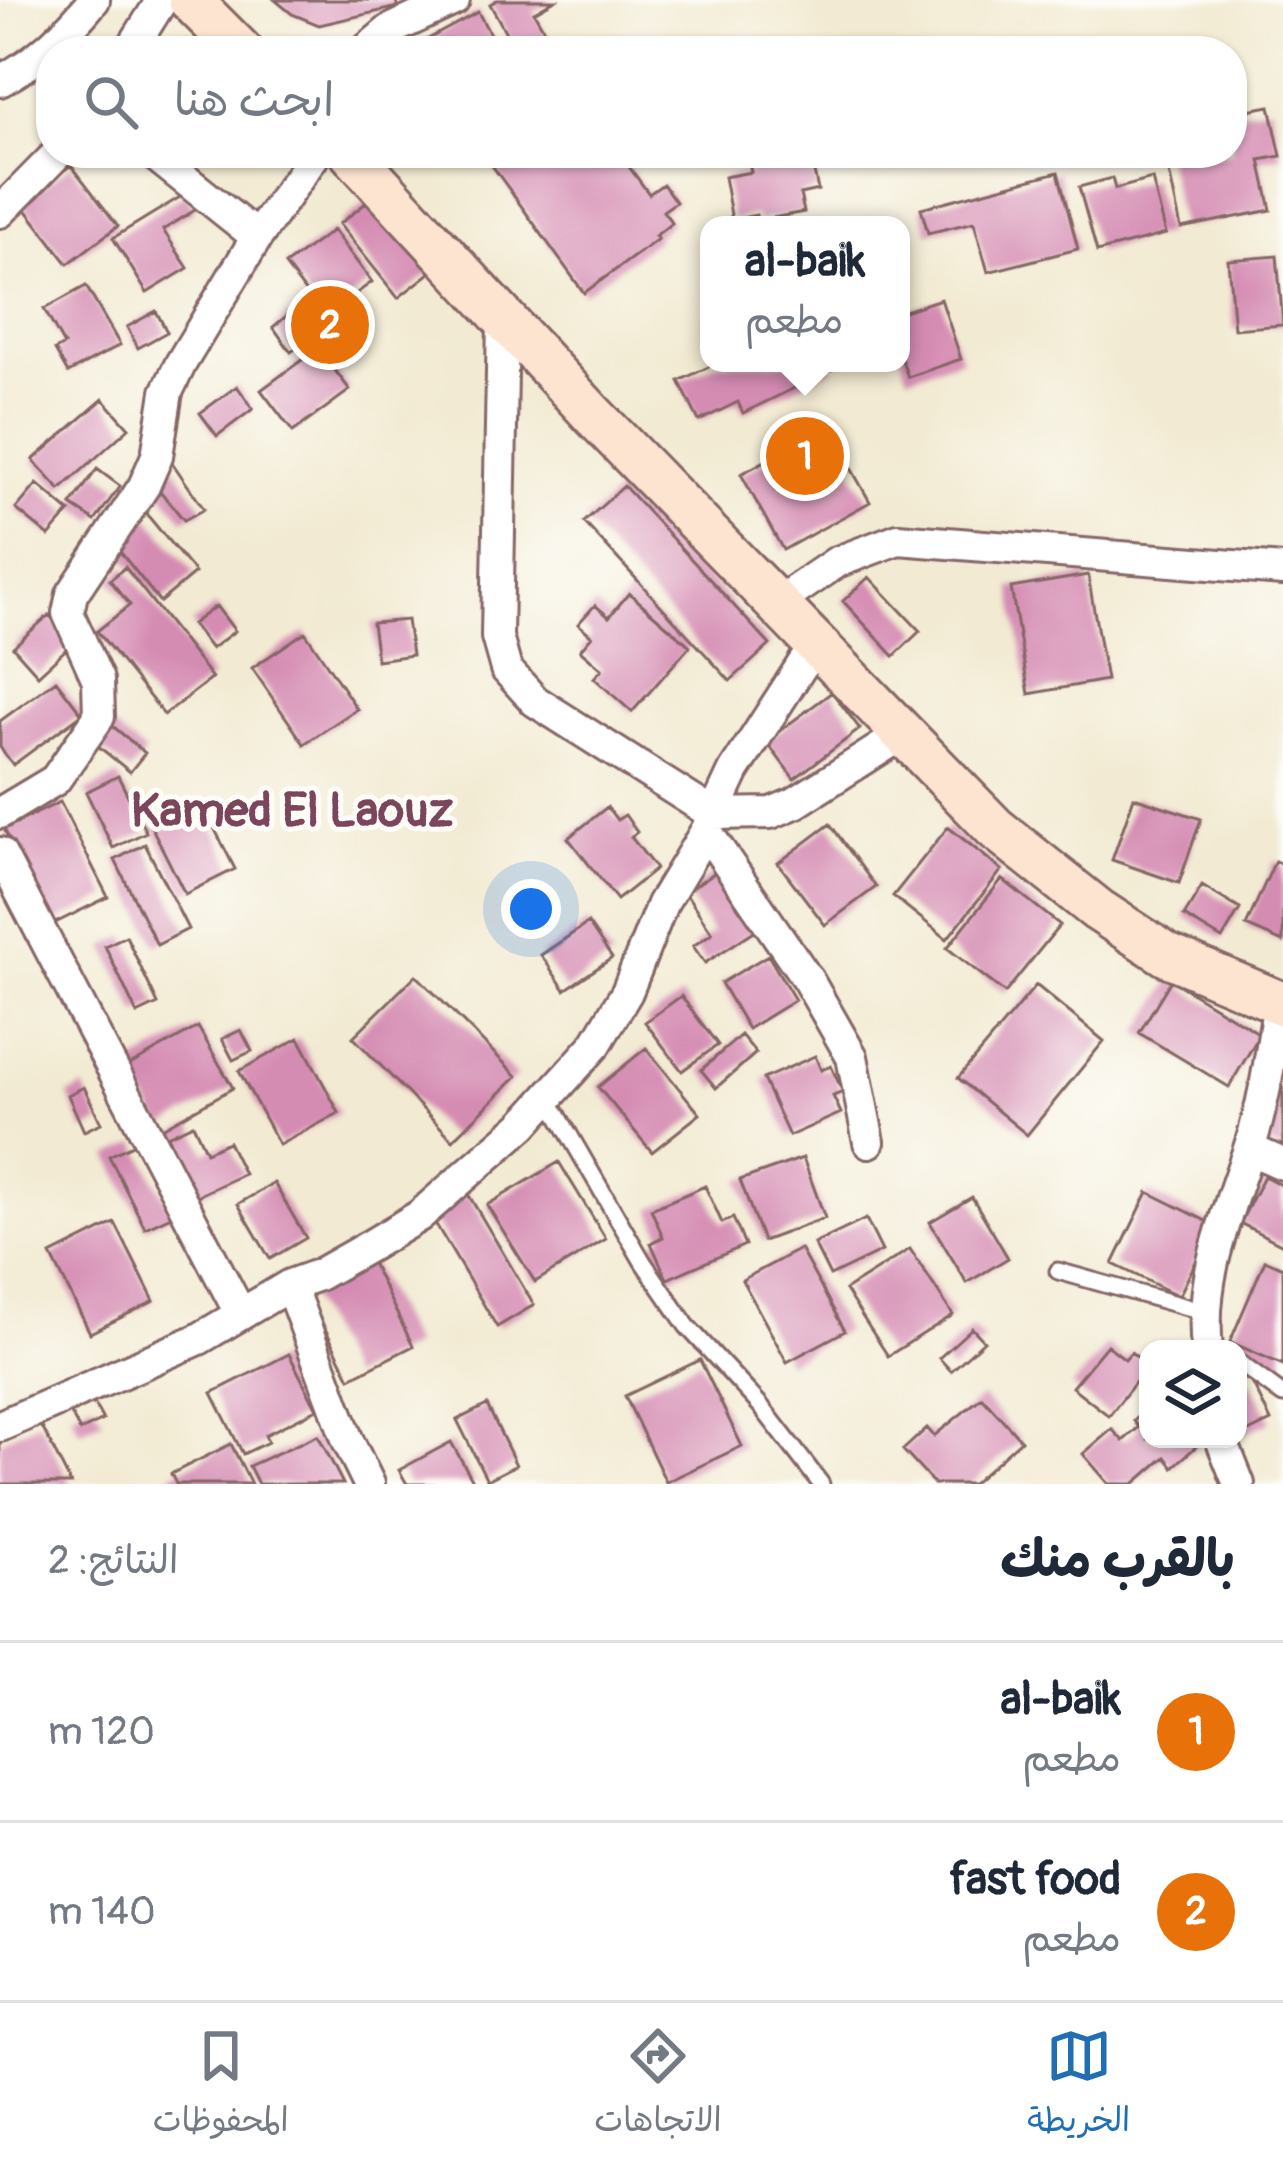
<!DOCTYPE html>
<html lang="ar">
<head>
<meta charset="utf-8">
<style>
	body { margin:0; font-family:Pangolin,"Playpen Sans Arabic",sans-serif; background:#f6f6f7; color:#1f2937; direction:rtl }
	.controls { position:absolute; right:36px; bottom:36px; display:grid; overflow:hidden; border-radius:24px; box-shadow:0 3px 9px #0004 }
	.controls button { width:108px; height:108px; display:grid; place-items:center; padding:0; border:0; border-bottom:3px solid #e0e1e3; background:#fff; color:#1f2937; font:60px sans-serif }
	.you { position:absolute; left:531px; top:909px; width:42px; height:42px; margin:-30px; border:9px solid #fff; border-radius:50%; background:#1a73e8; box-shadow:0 0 0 18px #1a73e833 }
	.badge { display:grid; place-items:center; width:78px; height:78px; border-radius:50%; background:#1f6fb2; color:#fff; font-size:39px; font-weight:700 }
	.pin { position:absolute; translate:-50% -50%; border:6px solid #fff; box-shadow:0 3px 12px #0006 }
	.popup { position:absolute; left:700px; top:216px; width:210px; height:156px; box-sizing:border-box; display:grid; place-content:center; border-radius:24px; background:#fff; filter:drop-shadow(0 3px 9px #0005); font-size:39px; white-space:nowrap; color:#747a83 }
	.popup b { font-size:45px; color:#1f2937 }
	.popup::after { content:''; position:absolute; left:50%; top:100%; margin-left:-24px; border:24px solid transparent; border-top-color:#fff }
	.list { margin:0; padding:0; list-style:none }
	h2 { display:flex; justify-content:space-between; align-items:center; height:156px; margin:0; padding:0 48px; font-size:51px }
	h2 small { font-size:39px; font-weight:400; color:#747a83 }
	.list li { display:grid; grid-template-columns:78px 1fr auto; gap:36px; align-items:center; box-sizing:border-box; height:180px; padding:0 48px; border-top:3px solid #e0e1e3 }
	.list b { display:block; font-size:45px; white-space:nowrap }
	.list p { margin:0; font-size:39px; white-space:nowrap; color:#747a83 }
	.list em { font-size:39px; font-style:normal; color:#747a83 }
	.icon { flex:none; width:66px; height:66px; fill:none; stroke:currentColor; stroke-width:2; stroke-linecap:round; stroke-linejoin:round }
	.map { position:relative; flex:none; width:1283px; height:1484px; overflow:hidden; direction:ltr }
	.search { position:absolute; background:#fff; box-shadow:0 3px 9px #0004; left:36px; right:36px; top:36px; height:132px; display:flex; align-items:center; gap:30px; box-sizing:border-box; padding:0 42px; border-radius:48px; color:#747a83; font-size:45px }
	.sheet { height:516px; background:#fff }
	nav { display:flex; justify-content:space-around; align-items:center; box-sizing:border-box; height:168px; border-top:3px solid #e0e1e3; background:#fff; font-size:33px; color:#747a83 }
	nav a { display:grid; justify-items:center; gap:6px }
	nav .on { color:#1f6fb2 }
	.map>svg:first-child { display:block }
</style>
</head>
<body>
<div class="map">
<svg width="1283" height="1484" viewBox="0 0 1283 1484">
	<rect width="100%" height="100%" fill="#fdfcf7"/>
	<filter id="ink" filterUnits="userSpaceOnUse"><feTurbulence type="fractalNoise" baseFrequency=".00833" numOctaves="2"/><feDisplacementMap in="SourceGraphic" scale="24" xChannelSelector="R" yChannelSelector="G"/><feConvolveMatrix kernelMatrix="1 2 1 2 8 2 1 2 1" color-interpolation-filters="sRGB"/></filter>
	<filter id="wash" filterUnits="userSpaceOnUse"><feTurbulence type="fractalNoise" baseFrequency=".004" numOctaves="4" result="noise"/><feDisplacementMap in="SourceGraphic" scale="48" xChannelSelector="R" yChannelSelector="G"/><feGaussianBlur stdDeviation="2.7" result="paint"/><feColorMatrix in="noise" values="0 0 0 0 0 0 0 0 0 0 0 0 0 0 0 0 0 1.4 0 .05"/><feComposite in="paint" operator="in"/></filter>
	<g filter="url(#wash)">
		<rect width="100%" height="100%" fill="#f2ead2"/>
		<g id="blocks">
			<path fill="#d58cb3" d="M275,0H395L398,7L319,25L292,14Z
				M497,0H555L534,12L556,51H516L490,4Z
				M478,12L499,51H406Z
				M1270,106L1281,156L1260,160L1271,210L1181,228L1165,153H1232V113Z
				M483,153H619L649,194L663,184L676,202L663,211L672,223L655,236L658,239L584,293Z
				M747,153H792L795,167L812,163L818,190L800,194L804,212L757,221L756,215L732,220L724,177L751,172Z
				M71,165L118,226L68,264L21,203Z
				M1058,172L1078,249L988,272L974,222L928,233L921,208Z
				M1112,178L1115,189L1152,179L1166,234L1097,252L1079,187Z
				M380,192L439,266L398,298L339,224Z
				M185,194L195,210L163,230L188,268L147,293L113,238Z
				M333,230L372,282L324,317L285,265Z
				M1277,256L1283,325L1234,329L1228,260Z
				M86,286L120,345L68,373L55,350L64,345L44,309Z
				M941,299L961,359L908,377L901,358V312Z
				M156,311L167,332L138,348L127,327Z
				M289,314L308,340L291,352L273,327Z
				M330,318L344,337L328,349L314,330Z
				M318,348L350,390L293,432L261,390Z
				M717,363H830L833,369L743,413L738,402L699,421L679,381Z
				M237,386L253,409L217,436L200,413Z
				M103,399L129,428L60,490L33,460Z
				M828,427L870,502L783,550L741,474Z
				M171,461L204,509L184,520L155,485Z
				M97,469L120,486L95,521L71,505Z
				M37,484L70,512L49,536L16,509Z
				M624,486L770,645L730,681L584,522Z
				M144,511L195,573L160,602L110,539Z
				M125,567L212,678L164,715L97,631L130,605L110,580Z
				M1088,575L1106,680L1029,694L1011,588Z
				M869,577L920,631L894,656L843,601Z
				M629,593L690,646L632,712L594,678L602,669L580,650L592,636L578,624L595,605L609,617Z
				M216,606L235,631L211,649L192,624Z
				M49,615L74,642L38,675L13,647Z
				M407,620L412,655L377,660L372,623Z
				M305,632L357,709L304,744L252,668Z
				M56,680L82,714L13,765L0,747V721Z
				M832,692L860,729L794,779L766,741Z
				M109,723L145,753L130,772L93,742Z
				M118,776L146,832L113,848L86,792Z
				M1134,797L1201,819L1179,883L1112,860Z
				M60,802L108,897L51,925L4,829Z
				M201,802L235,869L185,894L151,826Z
				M607,807L617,820L625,815L637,832L631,837L656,869L617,900L568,838Z
				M830,824L876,887L825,925L778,863Z
				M948,827L1002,870L947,939L893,896Z
				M145,844L188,929L157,945L115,860Z
				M1275,861L1283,865V942L1246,926Z
				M723,867L762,926L705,963L693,946L712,933L685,892Z
				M1002,879L1060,925L1005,993L947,948Z
				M1202,886L1240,909L1222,939L1184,916Z
				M588,923L612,958L565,990L541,955Z
				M126,936L158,1004L137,1014L105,946Z
				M768,955L795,1000L748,1029L721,983Z
				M416,975L517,1076L453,1140L353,1037Z
				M1171,980L1260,1034L1229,1087L1139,1033Z
				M1036,985L1104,1041L1027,1135L958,1078Z
				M681,996L718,1045L682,1071L645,1022Z
				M198,1027L233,1088L162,1128L128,1066Z
				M241,1030L252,1051L233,1060L222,1039Z
				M741,1035L756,1053L716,1088L701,1070Z
				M299,1038L339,1113L279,1145L239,1071Z
				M646,1048L700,1114L652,1152L598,1087Z
				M815,1056L821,1070L831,1066L843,1092L833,1096L841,1113L789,1136L763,1079Z
				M1283,1085V1151L1261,1143Z
				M84,1087L101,1123L84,1131L68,1095Z
				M193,1124L206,1152L228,1142L244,1174L195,1197L167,1136Z
				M137,1143L173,1215L145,1228L109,1156Z
				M803,1158L825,1218L763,1241L740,1180Z
				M559,1162L606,1239L535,1282L487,1205Z
				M1264,1176L1283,1186V1245L1240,1223Z
				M274,1183L306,1238L270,1259L238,1204Z
				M705,1186L722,1223L733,1218L745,1245L667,1279L651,1243L663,1237L651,1209Z
				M1148,1192L1214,1225L1179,1296L1113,1264Z
				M468,1194L534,1305L497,1327L431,1216Z
				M972,1197L1008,1258L967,1283L930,1222Z
				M866,1219L882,1251L830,1276L814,1244Z
				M115,1223L154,1301L90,1333L51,1255Z
				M800,1249L845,1331L787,1362L742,1280Z
				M910,1249L953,1315L888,1356L845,1290Z
				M368,1255L413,1346L350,1378L304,1287Z
				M1265,1260L1283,1268V1365L1230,1342Z
				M972,1328L984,1341L951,1371L939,1358Z
				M1107,1345L1125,1359L1131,1352L1148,1366L1109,1416L1072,1387Z
				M289,1354L317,1409L265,1435L268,1442L243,1454L212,1393Z
				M700,1360L742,1446L666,1482L625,1396Z
				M1238,1374L1252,1382L1271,1421L1238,1437Z
				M982,1397L1021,1440L972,1484H934L903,1450L927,1428L934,1436Z
				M93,1402L103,1420L80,1431L71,1414Z
				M487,1405L516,1465L487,1480L457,1420Z
				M1148,1408V1439H1196L1200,1443L1173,1467L1165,1457L1134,1484H1109L1083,1454L1112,1429L1123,1441L1139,1427L1134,1421Z
				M39,1421L71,1484H0V1441Z
				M318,1435L343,1484H258L249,1466Z
				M451,1442L475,1484H407L399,1470Z
				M231,1444L251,1484H176L171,1474Z"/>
		</g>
	</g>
	<g filter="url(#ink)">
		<use href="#blocks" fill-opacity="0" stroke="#856665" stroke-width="3"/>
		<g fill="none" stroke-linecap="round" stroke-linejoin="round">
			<defs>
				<path id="service" d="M548,1098L643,1262L687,1326L760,1405L821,1484
					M1058,1271L1208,1313
					M1238,1362L1283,1395"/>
				<path id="minor" d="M130,51L162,0
					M365,51L390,30L454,0
					M0,81C39,60 66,34 94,0
					M152,153L257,237
					M0,212L58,153
					M503,319L497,637L506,669L535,701L713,814L771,813L795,803L903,734
					M777,603L837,562L898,539L1283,570
					M0,813L55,780L99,717L98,680L68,613L72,594L144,486L157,456L167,392L181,363L257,237L316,153
					M706,831L808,980L852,1057L869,1142
					M0,853L240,1313
					M1249,1149L1283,1164
					M290,1285L348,1441L369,1484
					M1207,1349C1199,1277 1227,1215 1249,1149C1265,1101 1271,1052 1279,1002
					M0,1426L199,1339L290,1285L318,1275L371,1245L419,1216L523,1125L596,1044L627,992L662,904L706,831L734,771L815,645
					M1221,1439L1239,1484"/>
				<path id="secondary" d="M190,0L241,51
					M351,153L593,415L995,828L1098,910L1167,955L1283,1004"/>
			</defs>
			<use href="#service" stroke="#856665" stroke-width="21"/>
			<use href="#minor" stroke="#856665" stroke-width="36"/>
			<use href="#secondary" stroke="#856665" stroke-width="48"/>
			<use href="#service" stroke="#fff" stroke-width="15"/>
			<use href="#minor" stroke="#fff" stroke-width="30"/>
			<use href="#secondary" stroke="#fde4d1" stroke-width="42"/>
		</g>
	</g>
	<g text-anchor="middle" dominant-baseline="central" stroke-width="10" stroke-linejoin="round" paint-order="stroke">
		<g font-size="48" font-weight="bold" fill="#7b455b" stroke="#fdfcf7">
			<text x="292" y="811">Kamed El Laouz</text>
		</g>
	</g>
</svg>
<div class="controls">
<button><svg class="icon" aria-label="layers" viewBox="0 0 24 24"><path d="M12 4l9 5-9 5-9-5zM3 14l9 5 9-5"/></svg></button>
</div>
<div class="you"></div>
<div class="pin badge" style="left:805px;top:456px;background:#e8710a">1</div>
<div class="popup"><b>al-baik</b>مطعم</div>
<div class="pin badge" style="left:330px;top:325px;background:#e8710a">2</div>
<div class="search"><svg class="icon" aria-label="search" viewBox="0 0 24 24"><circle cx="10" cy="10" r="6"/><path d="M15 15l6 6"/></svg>ابحث هنا</div>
</div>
<section class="sheet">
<h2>بالقرب منك<small>النتائج: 2</small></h2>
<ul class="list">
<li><span class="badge" style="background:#e8710a">1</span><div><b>al-baik</b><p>مطعم</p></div><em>120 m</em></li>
<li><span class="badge" style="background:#e8710a">2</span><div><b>fast food</b><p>مطعم</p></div><em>140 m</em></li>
</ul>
</section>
<nav>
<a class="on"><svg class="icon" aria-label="map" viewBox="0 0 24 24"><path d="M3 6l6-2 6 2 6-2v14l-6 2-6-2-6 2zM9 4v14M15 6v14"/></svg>الخريطة</a>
<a><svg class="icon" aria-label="directions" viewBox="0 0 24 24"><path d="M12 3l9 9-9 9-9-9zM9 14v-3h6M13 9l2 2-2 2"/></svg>الاتجاهات</a>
<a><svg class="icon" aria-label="saved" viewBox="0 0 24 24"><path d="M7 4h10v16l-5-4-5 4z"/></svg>المحفوظات</a>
</nav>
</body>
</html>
